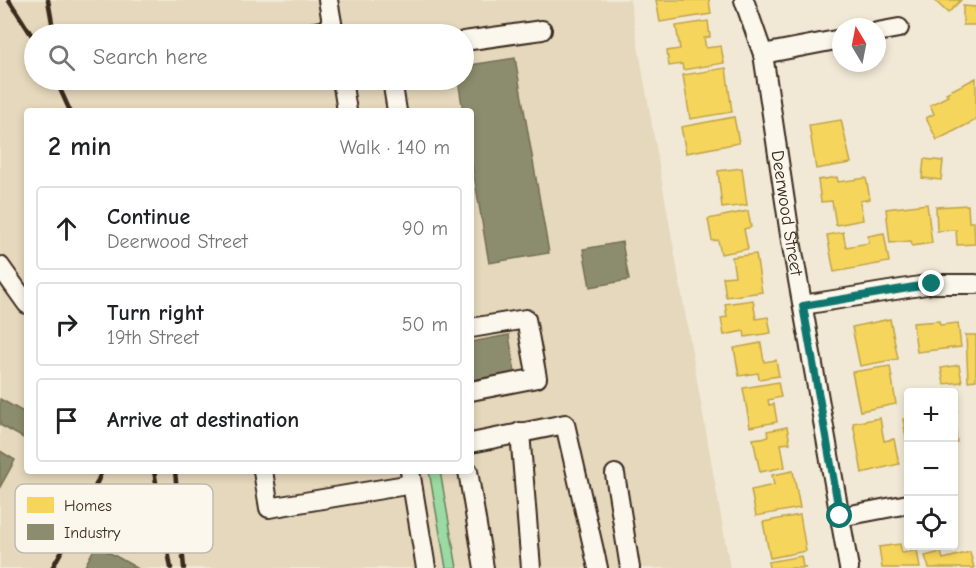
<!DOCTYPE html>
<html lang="en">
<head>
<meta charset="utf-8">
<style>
	body { margin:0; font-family:"Comic Neue",sans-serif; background:#f2f2f2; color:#202124 }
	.controls { position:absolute; right:18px; bottom:18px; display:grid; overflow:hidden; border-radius:6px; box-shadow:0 3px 9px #0003 }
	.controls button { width:54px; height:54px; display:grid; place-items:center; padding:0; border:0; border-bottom:2px solid #e0e0e0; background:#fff; color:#202124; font:30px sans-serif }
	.compass { position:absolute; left:832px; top:18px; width:54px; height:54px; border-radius:50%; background:#fff; box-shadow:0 3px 9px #0003; rotate:350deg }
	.stop { position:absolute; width:18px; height:18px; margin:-14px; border:4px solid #0f766e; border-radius:50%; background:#fff }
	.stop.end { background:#0f766e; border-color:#fff; box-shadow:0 2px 6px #0008 }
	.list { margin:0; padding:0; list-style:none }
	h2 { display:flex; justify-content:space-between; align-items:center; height:78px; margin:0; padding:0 24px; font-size:26px }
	h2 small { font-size:20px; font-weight:400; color:#757577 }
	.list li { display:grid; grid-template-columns:39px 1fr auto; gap:18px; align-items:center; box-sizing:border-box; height:84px; margin:0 12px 12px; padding:0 12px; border:2px solid #e0e0e0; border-radius:6px }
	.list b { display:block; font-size:22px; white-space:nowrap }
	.list p { margin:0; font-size:20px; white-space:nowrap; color:#757577 }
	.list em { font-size:20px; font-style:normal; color:#757577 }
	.icon { flex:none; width:33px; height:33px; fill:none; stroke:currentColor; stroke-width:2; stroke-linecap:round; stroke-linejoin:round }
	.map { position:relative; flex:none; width:976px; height:568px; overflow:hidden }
	.search { position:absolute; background:#fff; box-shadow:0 3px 9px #0003; left:24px; top:24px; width:450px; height:66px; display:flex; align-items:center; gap:15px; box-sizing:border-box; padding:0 21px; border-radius:33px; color:#757577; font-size:22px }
	.panel { position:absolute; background:#fff; box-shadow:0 3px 9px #0003; left:24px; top:108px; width:450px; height:366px; border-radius:6px }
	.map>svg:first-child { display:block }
</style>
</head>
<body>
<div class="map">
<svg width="976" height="568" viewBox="0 0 976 568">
	<rect width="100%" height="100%" fill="#f1e9d6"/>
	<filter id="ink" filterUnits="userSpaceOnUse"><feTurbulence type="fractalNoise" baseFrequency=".0167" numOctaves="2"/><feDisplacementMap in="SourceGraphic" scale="12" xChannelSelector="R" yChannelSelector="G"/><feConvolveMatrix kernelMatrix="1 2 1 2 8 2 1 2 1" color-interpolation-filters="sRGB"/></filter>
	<g filter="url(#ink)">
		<path fill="#e5d8bc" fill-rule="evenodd" d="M0,0H630L730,568H0ZM34,34H464V80H34ZM27,111H471V471H27Z"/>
		<path fill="#9bdaa3" stroke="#6b8260" stroke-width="1.5" d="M429,471H440L457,568H446Z"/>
		<path fill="#f6d55c" stroke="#bea249" stroke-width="1.5" d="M656,0H709L711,14L660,22Z
			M934,0H961L948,13Z
			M963,6L976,7V25H963Z
			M708,21L710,37L704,38L706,48L721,46L724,63L683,70L682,64L669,66L667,51L680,49L676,26Z
			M726,68L732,112L690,119L683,75Z
			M976,78V120L937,140L926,118L934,114L930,105L948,96L946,93Z
			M734,117L739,143L686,153L681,127Z
			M841,120L851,163L816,169L809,125Z
			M924,159L943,161L941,180L922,178Z
			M742,168L747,205L722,208L718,171Z
			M837,177L838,182L866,178L870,199L860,201L863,220L836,225L832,201L821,202L818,180Z
			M927,204L932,243L912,246L911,241L890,243L886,209Z
			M968,205L969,222H974L975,244L957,245L956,230L937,231L936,207Z
			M748,211L751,227L744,229L748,249L721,254L718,240L712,241L708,219Z
			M843,232L846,247L869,243L868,236L884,233L889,262L834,272L827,235Z
			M756,254L762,292L726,297L723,277L735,276L732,257Z
			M753,300L756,319L768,317L771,333L745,337L744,331L724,335L721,318L727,317L725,304Z
			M890,319L898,359L860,366L852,327Z
			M939,321L940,325L958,323L961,347L917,352L913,323Z
			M966,335H976V380L968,381Z
			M761,343L764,362L776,360L779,376L759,379L758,373L739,376L734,348Z
			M959,365L962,382L944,384L941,368Z
			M890,366L896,404L860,411L852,372Z
			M778,382L781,397L768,400L769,405L774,404L777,422L750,427L743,388Z
			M954,394H958L957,411H954Z
			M880,418L884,441L894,439L899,464L862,473L853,423Z
			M908,418V450L903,419Z
			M955,426L957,442L954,443V426Z
			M787,427L790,443L781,444L785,467L760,472L753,439L768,437L767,431Z
			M793,471L800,508L756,516L751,490L774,485L772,475Z
			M800,515L806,551L770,558L763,522Z
			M900,544L902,553L917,550L920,568H882L879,547Z
			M941,552L943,559L970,552L974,568H929L925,556Z
			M801,556L803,567L806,568H769L768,562Z"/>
		<path fill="#8c8c6e" stroke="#746f56" stroke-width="1.5" d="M515,58L549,253L489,263L471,158V111H463L458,80H464V66Z
			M622,242L629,280L590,287L583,249Z
			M509,335L515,373L471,380V342Z
			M0,399L27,414V440L0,425Z
			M0,451L15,460L0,487Z
			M96,545L137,568H84Z"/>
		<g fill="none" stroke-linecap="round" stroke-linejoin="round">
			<defs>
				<g id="minor">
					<path d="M328,0L334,34"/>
					<path id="s1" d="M744,0L763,54L790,235L849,568"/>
					<path d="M877,32L899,28"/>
					<path d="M303,34L333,29"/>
					<path d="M464,41L542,30"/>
					<path d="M763,54L841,39"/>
					<path d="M342,80L347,111"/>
					<path d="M392,80L397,111"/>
					<path d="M0,266L27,304"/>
					<path d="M803,305L932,284H976"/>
					<path d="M471,328L526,319L537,378L471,391"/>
					<path d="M520,432L531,568"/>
					<path d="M471,443L565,424L598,568"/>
					<path d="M263,471L269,508L412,484"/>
					<path d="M410,471L426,568"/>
					<path d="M468,471L484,568"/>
					<path d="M615,474L630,568"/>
					<path d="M840,517L908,504"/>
				</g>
			</defs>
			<use href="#minor" stroke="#3b2a1e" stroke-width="22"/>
			<use href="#minor" stroke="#fbf7ec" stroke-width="18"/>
			<path stroke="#3b2a1e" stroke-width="4.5" d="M9,0L34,39
				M48,0L54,34
				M56,80L70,111
				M154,471L171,568
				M175,471L184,568
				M52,568L85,510L102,471"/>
		</g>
	</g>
	<g fill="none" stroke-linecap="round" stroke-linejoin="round" filter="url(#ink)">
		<path stroke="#0f766e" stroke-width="8" d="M840,516L803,306L932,284"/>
	</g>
	<g text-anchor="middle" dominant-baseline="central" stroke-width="6" stroke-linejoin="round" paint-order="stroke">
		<g font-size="18" fill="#3b2a1e" stroke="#fbf7ec">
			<text stroke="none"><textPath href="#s1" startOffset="218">Deerwood Street</textPath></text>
		</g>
	</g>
	<rect x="15" y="484" width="198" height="69" rx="9" fill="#fbf7ec" stroke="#c1baae" stroke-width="1.5"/>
	<rect x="27" y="497" width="27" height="16" fill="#f6d55c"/>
	<rect x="27" y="524" width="27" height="16" fill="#8c8c6e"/>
	<g font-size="16" fill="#3b2a1e">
		<text x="64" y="511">Homes</text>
		<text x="64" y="538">Industry</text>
	</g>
</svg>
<div class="controls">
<button>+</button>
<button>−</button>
<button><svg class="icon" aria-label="locate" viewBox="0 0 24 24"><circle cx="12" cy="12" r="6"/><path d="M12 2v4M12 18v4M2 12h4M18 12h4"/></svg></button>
</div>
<svg class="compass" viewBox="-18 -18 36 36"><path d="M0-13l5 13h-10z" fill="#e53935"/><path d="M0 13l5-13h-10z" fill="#757577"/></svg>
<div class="stop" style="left:840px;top:516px"></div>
<div class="stop end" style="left:932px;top:284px"></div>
<div class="search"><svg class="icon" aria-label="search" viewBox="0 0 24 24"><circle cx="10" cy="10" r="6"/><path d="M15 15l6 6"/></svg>Search here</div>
<section class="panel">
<h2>2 min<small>Walk · 140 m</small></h2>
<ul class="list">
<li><svg class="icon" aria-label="ahead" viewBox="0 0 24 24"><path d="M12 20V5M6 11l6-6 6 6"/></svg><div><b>Continue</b><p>Deerwood Street</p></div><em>90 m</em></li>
<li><svg class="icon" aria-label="right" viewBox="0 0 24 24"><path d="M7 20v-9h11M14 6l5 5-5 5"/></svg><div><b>Turn right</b><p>19th Street</p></div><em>50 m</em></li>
<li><svg class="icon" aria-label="arrive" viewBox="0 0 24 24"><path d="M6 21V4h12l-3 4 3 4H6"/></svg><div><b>Arrive at destination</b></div></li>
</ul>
</section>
</div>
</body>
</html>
